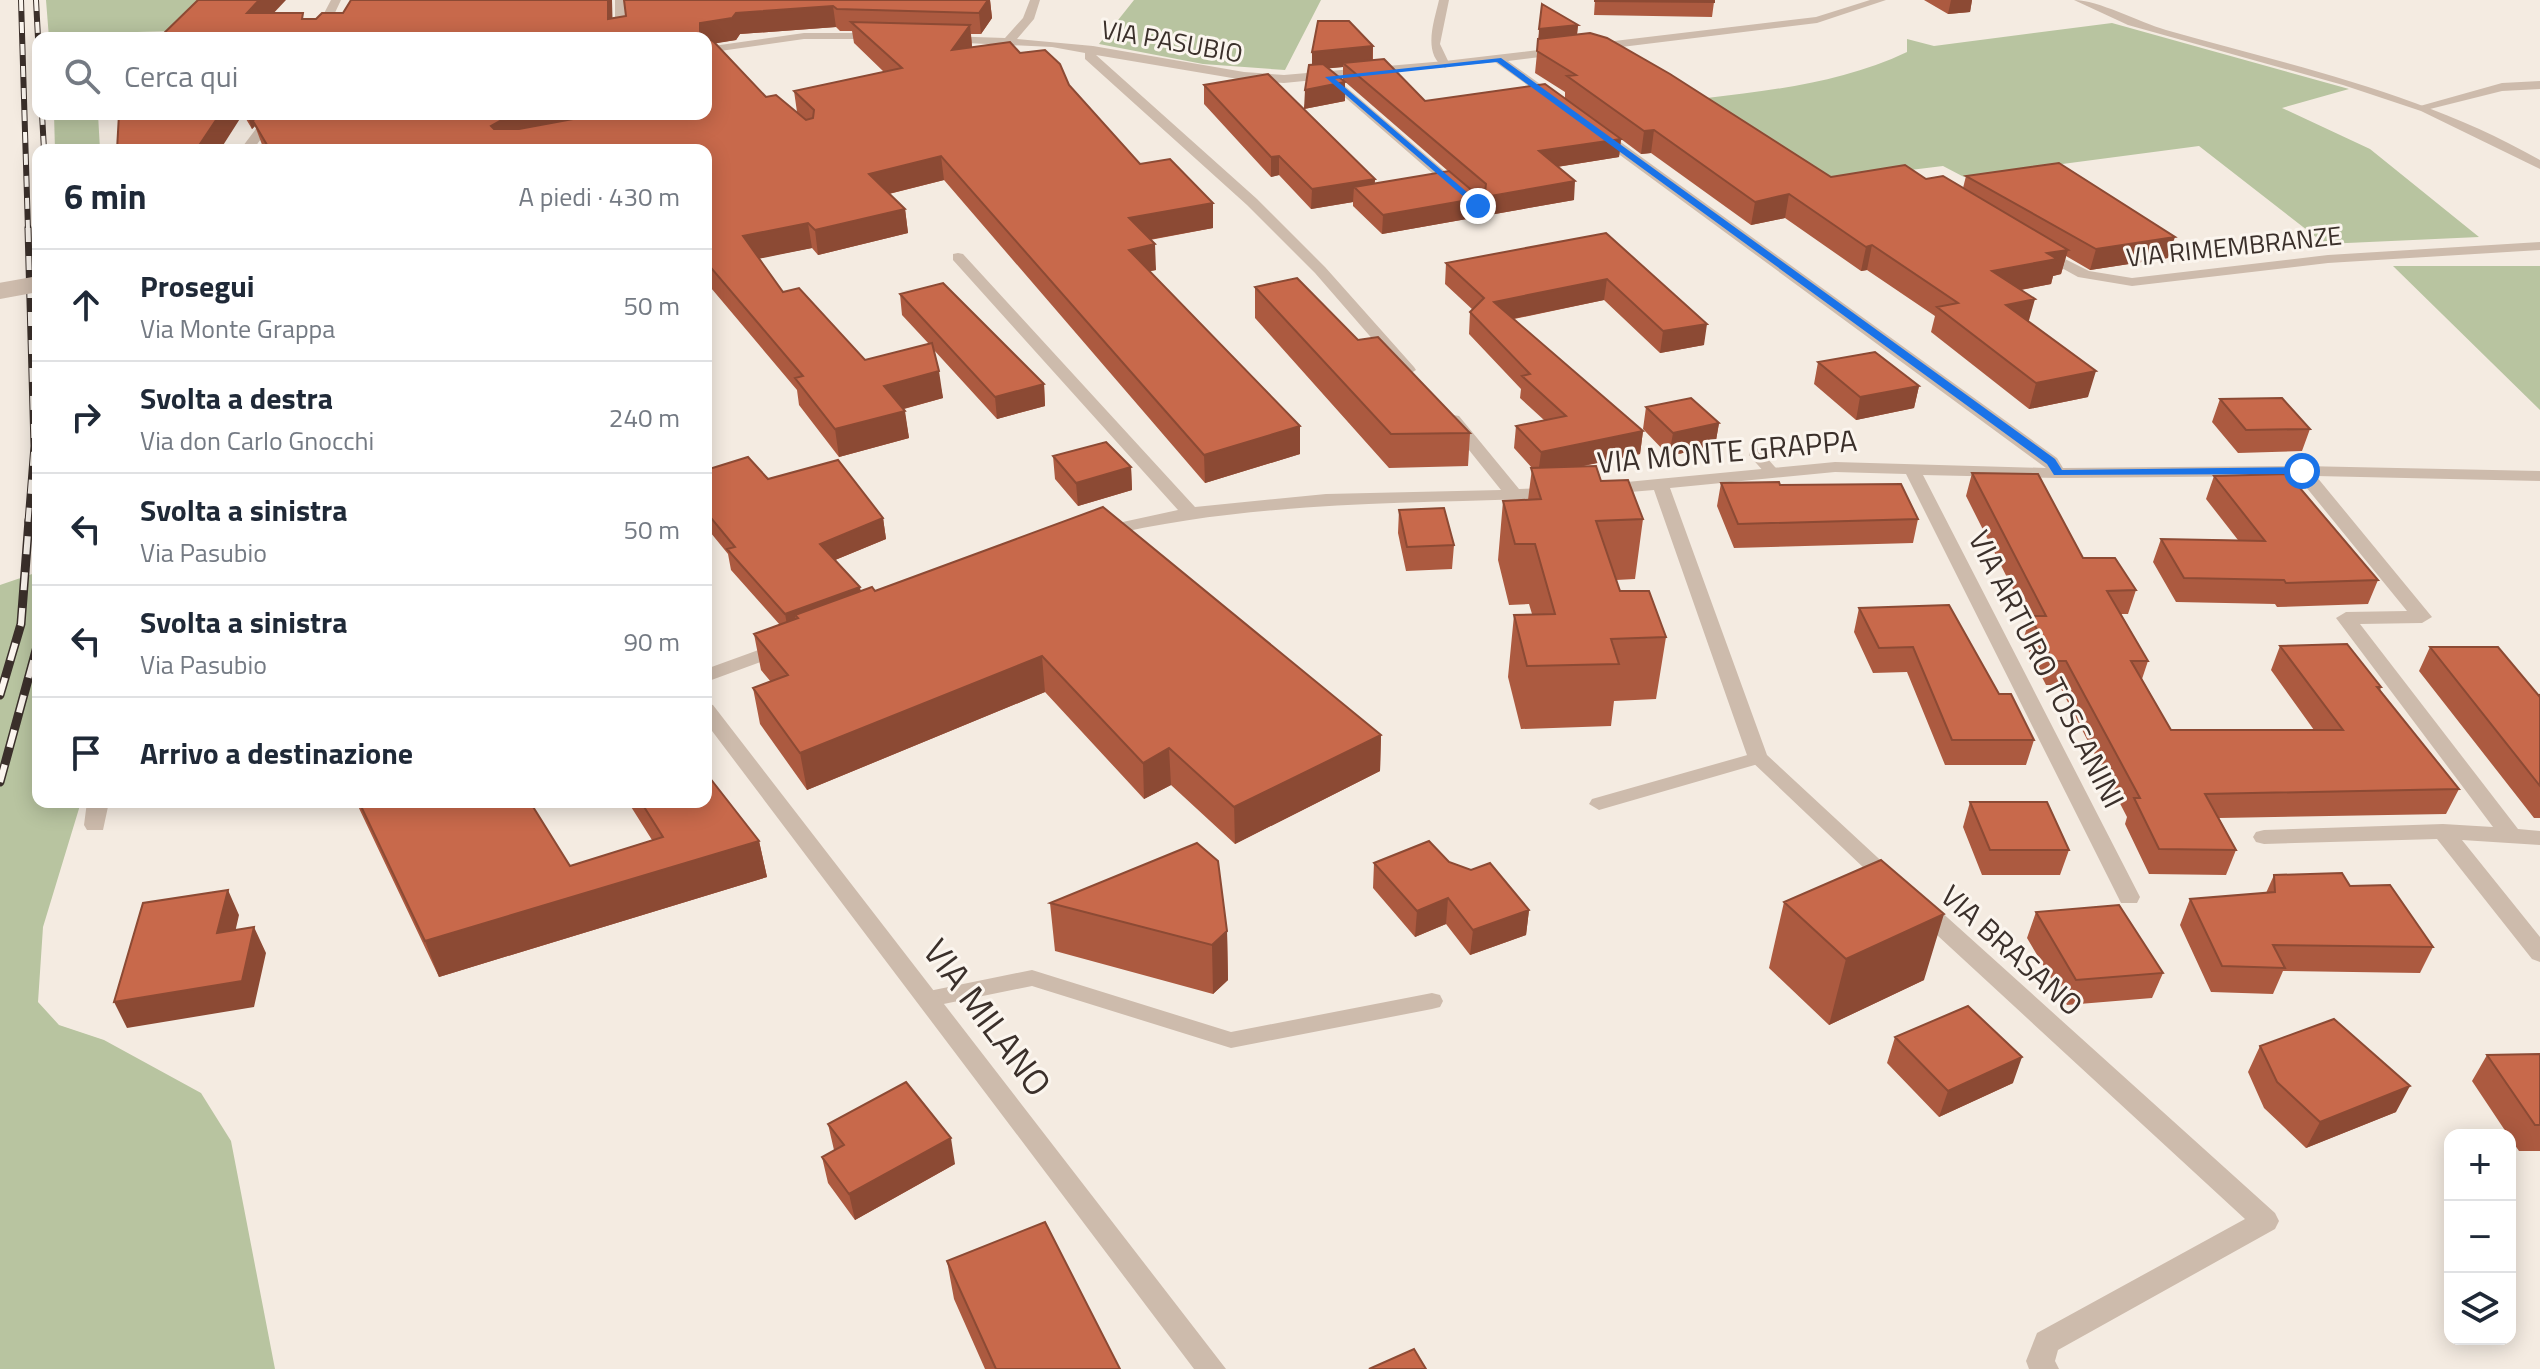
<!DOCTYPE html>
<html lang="it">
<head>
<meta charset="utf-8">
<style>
	body { margin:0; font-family:"Titillium Web",sans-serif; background:#f6f6f7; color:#1f2937 }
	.controls { position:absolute; right:24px; bottom:24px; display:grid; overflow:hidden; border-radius:16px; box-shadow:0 4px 20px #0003 }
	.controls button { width:72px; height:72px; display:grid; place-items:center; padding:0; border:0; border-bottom:2px solid #e0e1e3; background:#fff; color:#1f2937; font:40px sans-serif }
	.stop { position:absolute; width:24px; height:24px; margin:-18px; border:6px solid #1a73e8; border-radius:50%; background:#fff }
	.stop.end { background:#1a73e8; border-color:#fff; box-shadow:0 2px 8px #0008 }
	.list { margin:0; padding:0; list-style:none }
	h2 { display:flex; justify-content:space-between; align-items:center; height:104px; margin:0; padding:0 32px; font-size:34px }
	h2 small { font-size:26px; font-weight:400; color:#747a83 }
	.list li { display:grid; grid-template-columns:52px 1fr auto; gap:24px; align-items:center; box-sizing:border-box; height:112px; padding:0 32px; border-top:2px solid #e0e1e3 }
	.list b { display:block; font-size:30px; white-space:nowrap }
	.list p { margin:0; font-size:26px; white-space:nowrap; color:#747a83 }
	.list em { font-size:26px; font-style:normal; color:#747a83 }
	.icon { flex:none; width:44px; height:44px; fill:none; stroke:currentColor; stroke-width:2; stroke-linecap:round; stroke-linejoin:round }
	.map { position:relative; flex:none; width:2540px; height:1369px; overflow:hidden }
	.search { position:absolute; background:#fff; box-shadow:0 4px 20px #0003; left:32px; top:32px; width:680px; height:88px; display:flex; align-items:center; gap:20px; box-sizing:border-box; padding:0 28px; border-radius:16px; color:#747a83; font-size:30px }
	.panel { position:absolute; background:#fff; box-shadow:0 4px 20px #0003; left:32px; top:144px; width:680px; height:664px; border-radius:16px }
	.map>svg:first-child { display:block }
</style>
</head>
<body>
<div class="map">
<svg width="2540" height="1369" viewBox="0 0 2540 1369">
	<rect width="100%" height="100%" fill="#f4ebe1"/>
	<path fill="#b8c4a0" d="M46,0H211L178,31L96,33L95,38H49Z
		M1134,0H1321L1285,70L1203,64L1099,44Z
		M2112,23L2349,89L2282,108L2370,149L2479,237L2325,244L2199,146L1964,177L1943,166L1837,179L1823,176L1707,98C1774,90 1844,82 1907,52V39L1934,46Z
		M54,114H98L100,150H55Z
		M2393,266H2540V410Z
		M38,572V802H81L43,927L38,1002L59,1025L104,1040L201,1093L231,1141L275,1369H0V585Z"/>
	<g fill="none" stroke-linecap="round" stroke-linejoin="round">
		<path fill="#cdbbac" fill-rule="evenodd" d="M1439,0H1449L1440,44L1450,65L1445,68C1422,54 1434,22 1439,0Z
			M1324,75H1332L1462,186V192H1454L1324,79Z
			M1754,447L1759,449L1775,467L1778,470L1775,473H1765L1749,455V449Z
			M1758,752L1765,754L1767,758L1765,762L1599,810L1589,804L1592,799Z
			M1032,970L1231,1032L1432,993L1440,995L1443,1001L1440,1007L1432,1009L1231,1048L1032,986L929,1007L921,1005L918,999L921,993L929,991Z"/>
		<path fill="#cdbbac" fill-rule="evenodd" d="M331,0H341L323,38H311Z
			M615,0H625L627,38H615Z
			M1030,0H1040L1034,19L1017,39L1093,46L1244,72L1284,75L1445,61L1816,17L1870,0H1886L1817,23L1508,61L1558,97L1560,100L1554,104L1495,62L1284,83L1244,80L1096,55L1257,199L1325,267L1414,367L1416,370L1408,375L1402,373L1315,273L1247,205L1085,59V53L1052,47L945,42L939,39L945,36L1005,38L1023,18Z
			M804,33H877L883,36L877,39H804L706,53V47Z
			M2540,81V89L2502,91L2426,110L2420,106L2502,83Z
			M267,114H279L253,150H240Z
			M1594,130H1604L2057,458L2063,468L2302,466L2540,471V481L2316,476L2432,617L2422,623L2360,624L2518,829L2540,831V845L2462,840L2540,937V962L2532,959L2437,839L2264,844L2256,842L2253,837L2256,832L2264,830L2443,824L2493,827L2336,618L2346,612L2407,611L2297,476L2058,478L1923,475L2140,897L2137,903H2121L2118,897L1906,474L1835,472L1670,488L1767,755L1904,882L1901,888H1885L1748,758L1654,490L1606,494L1597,489L1606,484L1835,462L2046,468L1594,136Z
			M2540,242V250L2328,263L2132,286L2078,277L2033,252L2045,249L2089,271L2132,278L2328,255Z
			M958,253L963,254L1195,507L1326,494L1501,490L1445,420L1453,415L1459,416L1519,489L1554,488L1563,493L1554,498C1402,504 1250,501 1101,537L1095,536L1092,532L1095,528L1178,510L953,260V254Z
			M781,642L788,644L791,648L788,652L706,682V669Z
			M87,802H109L103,830H87L84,825Z
			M1920,898L1928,900L2275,1213L2279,1221L2275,1229L2058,1350L2055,1361L2059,1369H2029L2026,1361L2037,1333L2245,1219L1912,912L1909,906L1912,900Z"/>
		<path fill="#cdbbac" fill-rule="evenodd" d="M2074,0C2098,0 2139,22 2166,30C2294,66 2423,93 2540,160V169L2421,111L2343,85L2128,25Z
			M706,703L713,705L1226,1369H1194L706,723Z"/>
		<defs>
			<path id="rail-far2" d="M21,0L28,230
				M36,0L38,38
				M42,114L44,150"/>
			<path id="rail-far1" d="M28,228L34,446L28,522"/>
			<path id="rail" d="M0,695L21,624L29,520
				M0,782L38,643"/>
		</defs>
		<use href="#rail-far2" stroke="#3b302b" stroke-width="6"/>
		<use href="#rail-far1" stroke="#3b302b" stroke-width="7"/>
		<use href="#rail" stroke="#3b302b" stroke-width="9"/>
		<use href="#rail-far2" stroke="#fbf5ee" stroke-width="4" stroke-dasharray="11" stroke-linecap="butt"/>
		<use href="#rail-far1" stroke="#fbf5ee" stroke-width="5" stroke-dasharray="14" stroke-linecap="butt"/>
		<use href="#rail" stroke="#fbf5ee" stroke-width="6" stroke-dasharray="18" stroke-linecap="butt"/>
		<path stroke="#cdbbac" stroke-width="16" d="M0,291L38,284"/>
	</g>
	<path fill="#ac5a40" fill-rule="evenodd" d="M612,0V18L626,16L624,0H990L992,18L981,34H971L972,47L1020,53L1069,85L1140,164L1213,203V228L1150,240L1156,270L1150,271L1300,454L1205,483L944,180L889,194L905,209L908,233L818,255L812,248L759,258L783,292L865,360L929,344L902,315L900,294L1044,384L1045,406L997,419L933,349L943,398L904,409L909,438L839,457L799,405L797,390L706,282V150H264L255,126L252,129L243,114H264L262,117L706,114V38H159L274,13L305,19H316L343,13ZM836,27L840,31H852L854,43L884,72L794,91L797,112L766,97L715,43L736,40L740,34Z
		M1595,0L1714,2L1712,17L1594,15Z
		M1924,0H1972L1970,12L1948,14Z
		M1542,4L1578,25L1577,35L1831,177L1926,179L1963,188L1966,176L2168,258L2090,270L2066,256L2061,274L2053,276L2051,284L2021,290L2029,322L2088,397L2029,409L1931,332L1935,316L1867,270L1861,271L1785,218L1751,225L1651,153L1641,154L1621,139L1619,157L1557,167L1574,200L1382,234L1353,206V202L1311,209L1279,175L1271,177L1204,104V85L1375,179L1374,184L1448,171L1343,80V67L1328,68L1345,82V101L1304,109L1312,65V52L1373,46V60L1425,101L1565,98V92L1535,73Z
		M1606,233L1704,345L1660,353L1604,300L1514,319L1643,431L1640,454L1579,467L1601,481L1643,519L1635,579L1616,580L1620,591L1666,637L1656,699L1614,701L1611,726L1521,729L1508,677L1514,615L1532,614L1529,604L1509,605L1498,560L1503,501L1528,500L1532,468L1514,448L1516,426L1544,420L1520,398L1521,389L1469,334L1470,312L1473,310L1445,284L1446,263Z
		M1255,287L1358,340L1470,433L1468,466L1389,468L1255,318Z
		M1818,362L1919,386L1914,408L1856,420L1814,384Z
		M2220,399L2310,429L2302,451L2238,453L2212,422Z
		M1646,407L1719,423L1715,446L1669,456L1643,429Z
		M1053,456L1131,467L1132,490L1078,506L1055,479Z
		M706,470L768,479L883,518L886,539L835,560L861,591H875L1381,735L1380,771L1235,844L1171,785L1144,799L1045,692L807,790L760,724L753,688L771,682L761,670L754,634L780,625L731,570L728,554L706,527Z
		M1972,473L2083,558L2136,590L2128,614H2121L2148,661L2142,679L2171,730H2314L2271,670L2280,646L2381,687L2380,691L2459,789L2446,814L2219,818L2236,850L2226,875L2149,874L2125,824L2127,817L2059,685H2046L2023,640L2029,621L1966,496Z
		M2214,476L2378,580L2368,604L2277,607L2275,604L2176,602L2153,562L2161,539L2238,540L2206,499Z
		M1721,483L1780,485L1918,519L1913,543L1734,548L1717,506Z
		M1399,510L1454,545L1452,569L1406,571L1398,533Z
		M1859,608L1999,694L2034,740L2026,765H1945L1907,672L1873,673L1854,632Z
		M2430,647L2540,695V818H2534L2419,671Z
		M356,802H530L570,866L652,840L628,802H706L759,841L767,877L439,977Z
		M1970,802L2069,850L2060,875H1982L1963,827Z
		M1449,862L1529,910L1526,935L1470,955L1446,924L1415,937L1373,888L1374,863Z
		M2274,875L2350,886L2433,947L2420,973L2283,971L2273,994L2211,992L2180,925L2190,899L2266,893Z
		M1784,902L1924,980L1829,1025L1769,968Z
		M1050,903L1227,931L1228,980L1213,994L1055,951Z
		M2036,912L2163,973L2152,998L2067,1005L2027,938Z
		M1895,1037L2013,1083L1939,1117L1887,1063Z
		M2260,1046L2396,1112L2306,1148L2264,1108L2248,1072Z
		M2540,1054V1151H2519L2510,1138V1135H2508L2472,1081L2487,1055Z
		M828,1124L955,1164L855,1220L828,1183L822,1157L834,1150Z
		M947,1261L1120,1369H985L954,1299Z"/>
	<path fill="#8c4a34" d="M259,0H286L254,34L247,13Z
		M608,0H612L613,38L608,19Z
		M988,0H990L992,18L981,34L979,13Z
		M1951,0H1972L1970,12L1948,14Z
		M833,6L836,27L740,34L736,40L706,45L701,38L700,23L736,13Z
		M970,25L972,47L952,50Z
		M1578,25L1576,42L1538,47L1539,29Z
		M1373,46L1372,64L1343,63V67L1312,70V52Z
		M1345,82V101L1304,109L1305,90Z
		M220,114H243L220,150H196Z
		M247,114H264L255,125L253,121L255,126L252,129Z
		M537,114H655L505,144L491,126L500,121Z
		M1654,130L1651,153L1641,154L1644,131Z
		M1621,139L1619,157L1537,170L1539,151Z
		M941,156L944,180L872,198L869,174Z
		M1279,156V175L1271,177V157Z
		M1375,179L1374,199L1354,187L1353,202L1311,209L1312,189Z
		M1575,181L1574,200L1382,234L1383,215Z
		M1789,194L1785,218L1751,225L1755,202Z
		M1213,203V228L1130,243L1129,218Z
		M905,209L908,233L818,255L815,230Z
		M808,223L812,248L748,261L743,236Z
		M2175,237L2168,258L2090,270L2096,249Z
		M1155,244L1156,270L1130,275L1129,250Z
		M1872,245L1867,270L1861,271L1866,247Z
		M2068,250L2061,274L2053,276L2051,284L1986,296L1992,271L2047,253Z
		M1607,279L1604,300L1492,323L1494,302Z
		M2035,299L2028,324L2006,305Z
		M1707,324L1704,345L1660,353L1663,331Z
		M939,371L943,398L888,413L884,386Z
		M2096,371L2088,397L2029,409L2036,383Z
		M1044,384L1045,406L997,419L995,397Z
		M1919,386L1914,408L1856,420L1860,397Z
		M905,411L909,438L839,457L835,429Z
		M1719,423L1715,446L1669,456L1673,433Z
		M1300,426V454L1205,483L1204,455Z
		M1643,431L1640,454L1538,475L1541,452Z
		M1131,467L1132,490L1078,506L1076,483Z
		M883,518L886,539L823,565L820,544Z
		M860,587L864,608L798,618L795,615L798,632L789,635L785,614Z
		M1042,656L1045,692L807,790L800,753Z
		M1381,735L1380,771L1235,844L1234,807Z
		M1169,748L1171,785L1144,799L1143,763Z
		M759,841L767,877L439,977L425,941Z
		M228,890L239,915L229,959L217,933Z
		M1448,898L1446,924L1415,937L1417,911Z
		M1529,910L1526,935L1470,955L1473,930Z
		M1944,914L1924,980L1829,1025L1846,959Z
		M254,927L266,953L254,1007L127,1028L114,1002Z
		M1227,931L1228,980L1213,994L1212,945Z
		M2022,1057L2013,1083L1939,1117L1948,1091Z
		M2410,1086L2396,1112L2306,1148L2320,1122Z
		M951,1138L955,1164L855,1220L849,1194Z"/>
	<path fill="#c8694b" stroke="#8c4a34" stroke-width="2" d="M198,0H259L247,13H303L302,19H316L322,13H343L351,0H608V19L626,16L624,0H988L979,13L837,9L833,6L736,13L732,18L700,23V33L714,42L766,97L776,95L806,120L813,118L814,110L794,91L902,68L851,22L970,25L952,50L1010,42L1020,53L1045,50L1060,64L1069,85L1140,164L1170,159L1213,203L1129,218L1155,244L1129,250L1300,426L1204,455L941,156L869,174L905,209L815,230L808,223L743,236L783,292L799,288L865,360L932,343L939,371L884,386L905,411L835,429L795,378L803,376L706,262V150H270L253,121L255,118L274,114H537L500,121L491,126L494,129H519L600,114H706V38H159Z
		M1595,0H1714V2L1595,1Z
		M1542,4L1578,25L1539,29Z
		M1318,21H1349L1373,46L1312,52Z
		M1590,33L1607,38L1670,74L1831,177L1905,165L1926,179L1943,176L2068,250L2047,253L2057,259L1992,271L2035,299L2006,305L2096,371L2036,383L1937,307L1958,303L1872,245L1866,247L1789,194L1755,202L1654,130L1644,131L1567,76L1576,75L1537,51L1538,39Z
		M1384,59L1425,101L1545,84L1621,139L1539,151L1575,181L1383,215L1354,187L1449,171L1475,193L1485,192L1486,184L1343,63Z
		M1323,64L1345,82L1305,90L1309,65Z
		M1268,74L1375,179L1312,189L1279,156L1271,157L1204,85Z
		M119,114H220L196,150H117Z
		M2059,163L2175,237L2096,249L1966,176Z
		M1606,233L1707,324L1663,331L1607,279L1494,302L1643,431L1541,452L1516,426L1566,416L1522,376L1530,374L1470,312L1484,298L1446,263Z
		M1297,278L1358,340L1378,337L1470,433L1391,434L1255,287Z
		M943,283L1044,384L995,397L900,294Z
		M1875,352L1919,386L1860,397L1818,362Z
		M1691,398L1719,423L1673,433L1646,407Z
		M2282,398L2310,429L2246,430L2220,399Z
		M1106,442L1131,467L1076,483L1053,456Z
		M748,457L768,479L838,460L883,518L820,544L860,587L785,614L727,549L735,547L706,512V470Z
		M1596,466L1601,481L1628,480L1643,519L1596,521L1620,591H1649L1666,637L1611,639L1619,664L1527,666L1514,615L1555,614L1535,544H1515L1503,501L1541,499L1531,468Z
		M1972,473L2038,474L2083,558H2115L2136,590L2107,591L2148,661H2131L2171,730H2343L2280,646L2347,644L2381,687H2377L2459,789L2205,794L2236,850L2159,849L2134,798H2140L2066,661H2053L2030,616H2046Z
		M2288,474L2378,580L2286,583L2284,580L2184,578L2161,539L2265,541L2214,476Z
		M1779,482L1780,485L1901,484L1918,519L1738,524L1721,483Z
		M1103,507L1381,735L1234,807L1169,748L1143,763L1042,656L800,753L753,688L788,675L754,634L798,618L795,615L872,587L875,591Z
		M1444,508L1454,545L1407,547L1399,510Z
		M1949,605L1999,694H2011L2034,740H1952L1913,647L1879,648L1859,608Z
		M2430,647H2498L2539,696L2540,695V786Z
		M706,773L759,841L425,941L359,802H530L570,866L663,837L641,802H706Z
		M1970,802H2047L2069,850H1990Z
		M1429,841L1449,862L1471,870L1490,863L1529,910L1473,930L1448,898L1417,911L1374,863Z
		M1197,843L1218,861L1227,931L1212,945L1050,903Z
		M1881,860L1944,914L1846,959L1784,902Z
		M2342,873L2350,886L2390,885L2433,947L2273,945L2285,968L2222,966L2190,899L2275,892L2274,875Z
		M228,890L217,933L254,927L242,981L114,1002L143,903Z
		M2119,905L2163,973L2076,980L2036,912Z
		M1968,1006L2022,1057L1948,1091L1895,1037Z
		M2334,1019L2410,1086L2320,1122L2277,1082L2260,1046Z
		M2540,1054V1125H2535L2487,1055Z
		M906,1082L951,1138L849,1194L822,1157L844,1145L828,1124Z
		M1045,1222L1120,1369H996L947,1261Z
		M1414,1349L1426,1369H1369Z"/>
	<path fill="#1a73e8" d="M1501,58L2055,459L2062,470L2302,467L2307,471L2302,474L2054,475L2047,464L1497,62L1335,79L1482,205L1478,209L1325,77Z"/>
	<g text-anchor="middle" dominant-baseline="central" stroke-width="6" stroke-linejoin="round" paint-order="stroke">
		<g font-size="26" fill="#3b302b" stroke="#fbf5ee">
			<text transform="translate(1172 41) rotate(10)">VIA PASUBIO</text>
			<text transform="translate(2234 246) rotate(-6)">VIA RIMEMBRANZE</text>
		</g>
		<g font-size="30" fill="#3b302b" stroke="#fbf5ee">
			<text transform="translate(1727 451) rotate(-5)">VIA MONTE GRAPPA</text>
			<text transform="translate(2047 669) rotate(63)">VIA ARTURO TOSCANINI</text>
			<text transform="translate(2012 950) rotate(42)">VIA BRASANO</text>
		</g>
		<g font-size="36" fill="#3b302b" stroke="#fbf5ee">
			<text transform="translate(988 1017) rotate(53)">VIA MILANO</text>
		</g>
	</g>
</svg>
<div class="controls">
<button>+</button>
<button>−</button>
<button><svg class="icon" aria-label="layers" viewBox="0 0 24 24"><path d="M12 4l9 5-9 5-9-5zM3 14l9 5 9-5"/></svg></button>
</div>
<div class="stop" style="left:2302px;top:471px"></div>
<div class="stop end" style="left:1478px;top:206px"></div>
<div class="search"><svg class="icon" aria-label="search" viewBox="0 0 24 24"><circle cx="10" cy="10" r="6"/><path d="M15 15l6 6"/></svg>Cerca qui</div>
<section class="panel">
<h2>6 min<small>A piedi · 430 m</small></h2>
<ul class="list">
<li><svg class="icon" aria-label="ahead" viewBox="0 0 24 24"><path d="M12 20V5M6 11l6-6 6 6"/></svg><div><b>Prosegui</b><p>Via Monte Grappa</p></div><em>50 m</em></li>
<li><svg class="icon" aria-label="right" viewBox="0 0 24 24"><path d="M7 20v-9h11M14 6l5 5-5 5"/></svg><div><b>Svolta a destra</b><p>Via don Carlo Gnocchi</p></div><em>240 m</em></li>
<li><svg class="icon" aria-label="left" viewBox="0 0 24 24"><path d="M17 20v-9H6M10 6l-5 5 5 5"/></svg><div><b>Svolta a sinistra</b><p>Via Pasubio</p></div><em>50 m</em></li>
<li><svg class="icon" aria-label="left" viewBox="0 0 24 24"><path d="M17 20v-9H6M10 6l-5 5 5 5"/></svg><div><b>Svolta a sinistra</b><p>Via Pasubio</p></div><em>90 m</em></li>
<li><svg class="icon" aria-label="arrive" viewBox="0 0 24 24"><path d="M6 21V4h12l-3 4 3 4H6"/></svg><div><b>Arrivo a destinazione</b></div></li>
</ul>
</section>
</div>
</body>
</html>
